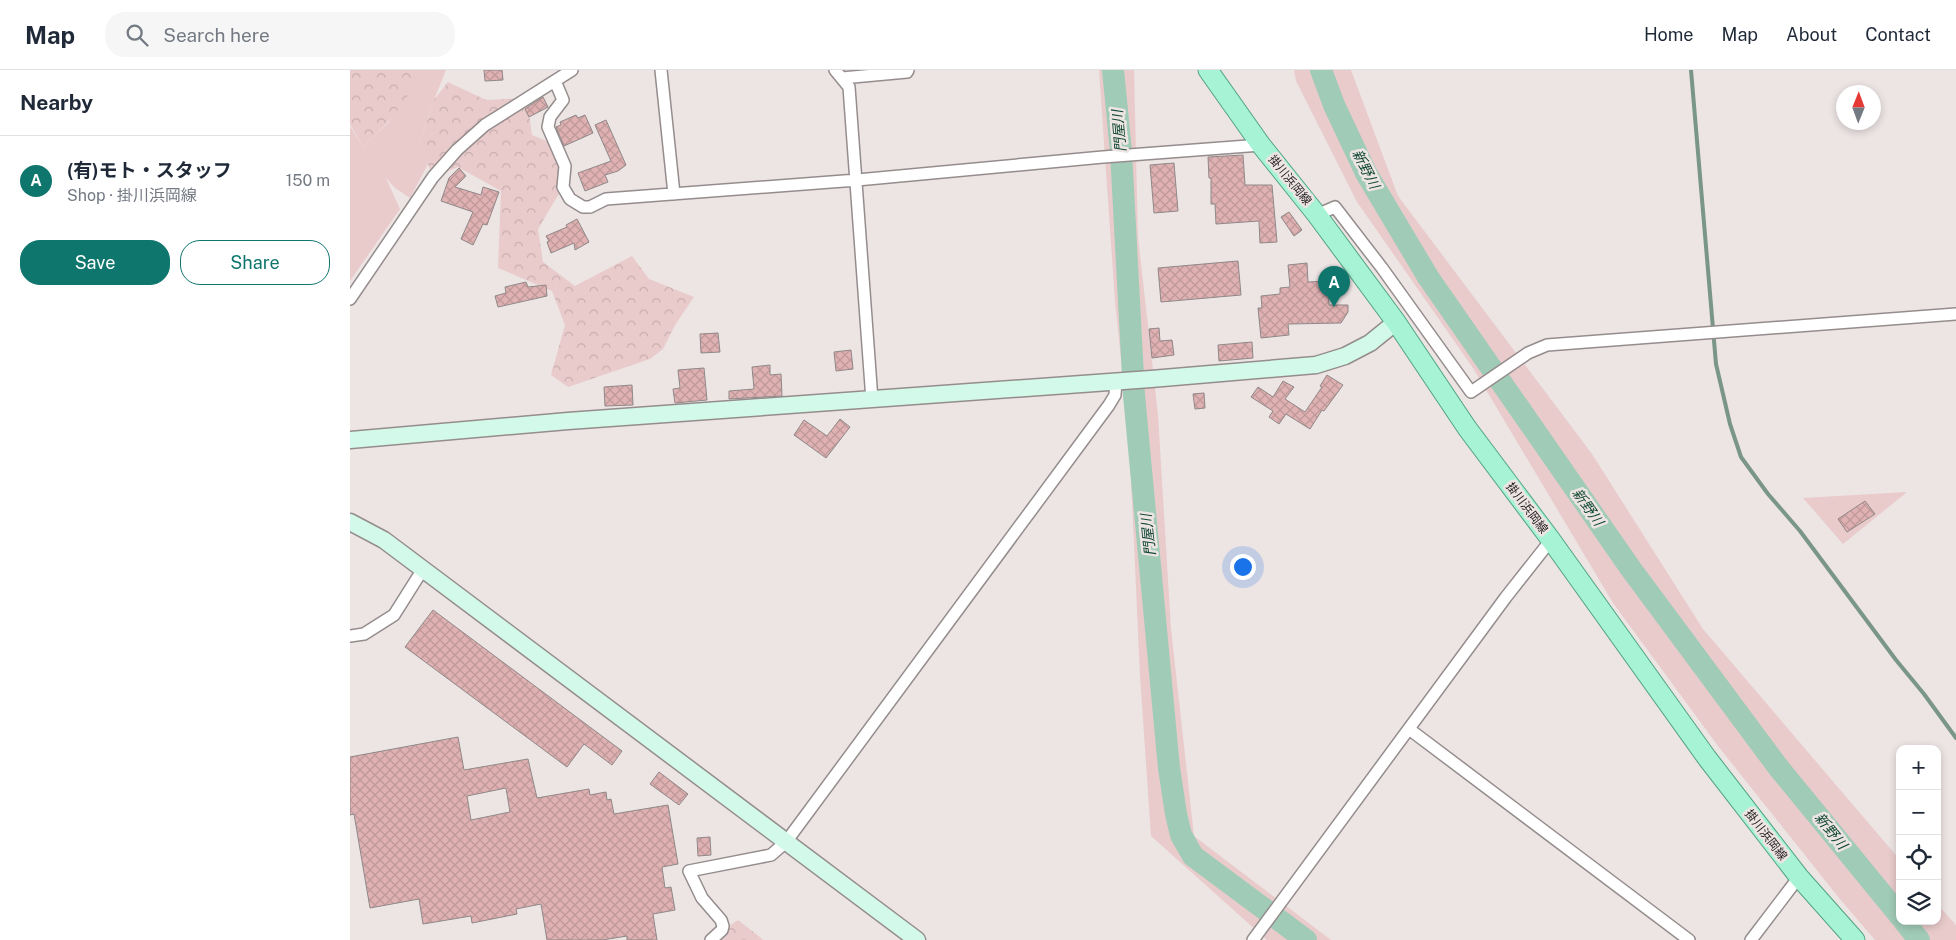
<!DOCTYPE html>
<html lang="en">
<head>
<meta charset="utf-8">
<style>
	body { margin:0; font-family:"Public Sans","Noto Sans JP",sans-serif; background:#f6f6f7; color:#1f2937 }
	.controls { position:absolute; right:15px; bottom:15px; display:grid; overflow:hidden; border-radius:10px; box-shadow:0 2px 8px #0003 }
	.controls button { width:45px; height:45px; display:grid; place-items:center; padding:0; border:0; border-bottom:1px solid #e0e1e3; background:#fff; color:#1f2937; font:25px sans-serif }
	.compass { position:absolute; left:1486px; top:15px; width:45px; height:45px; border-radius:50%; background:#fff; box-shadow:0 2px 8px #0003; rotate:1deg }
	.you { position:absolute; left:892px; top:496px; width:18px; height:18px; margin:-12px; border:4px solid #fff; border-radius:50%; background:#1a73e8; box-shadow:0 0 0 8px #1a73e833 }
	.badge { display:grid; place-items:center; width:32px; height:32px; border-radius:50%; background:#0f766e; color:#fff; font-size:16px; font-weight:700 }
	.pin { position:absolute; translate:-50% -41px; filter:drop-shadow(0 1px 2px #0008) }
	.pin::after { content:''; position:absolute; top:26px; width:18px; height:15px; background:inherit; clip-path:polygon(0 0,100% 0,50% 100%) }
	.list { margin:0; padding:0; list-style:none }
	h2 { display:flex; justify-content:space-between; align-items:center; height:65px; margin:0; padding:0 20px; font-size:21px }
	h2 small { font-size:16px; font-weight:400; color:#747a83 }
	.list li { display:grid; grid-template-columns:32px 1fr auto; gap:15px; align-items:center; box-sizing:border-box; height:90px; padding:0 20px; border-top:1px solid #e0e1e3 }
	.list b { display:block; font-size:19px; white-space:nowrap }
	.list p { margin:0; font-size:16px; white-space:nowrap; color:#747a83 }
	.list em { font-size:16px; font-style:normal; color:#747a83 }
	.actions { display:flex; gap:10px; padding:15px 20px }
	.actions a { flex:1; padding:11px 0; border:1px solid #0f766e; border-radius:20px; text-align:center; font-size:18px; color:#0f766e }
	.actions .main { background:#0f766e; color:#fff }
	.icon { flex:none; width:28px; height:28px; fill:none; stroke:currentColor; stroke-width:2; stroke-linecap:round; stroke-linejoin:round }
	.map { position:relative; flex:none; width:1606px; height:870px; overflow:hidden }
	header { display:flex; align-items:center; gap:30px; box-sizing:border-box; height:70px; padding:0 25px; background:#fff; border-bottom:1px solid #e0e1e3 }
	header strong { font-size:24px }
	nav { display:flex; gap:28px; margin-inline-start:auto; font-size:18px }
	.search { width:350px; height:45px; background:#f6f6f7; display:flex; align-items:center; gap:12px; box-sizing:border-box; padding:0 18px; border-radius:20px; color:#747a83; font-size:19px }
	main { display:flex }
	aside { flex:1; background:#fff }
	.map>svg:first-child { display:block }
</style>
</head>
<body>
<header>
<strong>Map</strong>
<div class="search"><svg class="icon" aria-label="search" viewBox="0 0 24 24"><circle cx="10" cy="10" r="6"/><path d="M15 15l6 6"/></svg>Search here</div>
<nav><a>Home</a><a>Map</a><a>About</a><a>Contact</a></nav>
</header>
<main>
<aside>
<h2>Nearby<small></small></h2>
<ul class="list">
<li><span class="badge">A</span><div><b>(有)モト・スタッフ</b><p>Shop · 掛川浜岡線</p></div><em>150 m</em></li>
</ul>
<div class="actions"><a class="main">Save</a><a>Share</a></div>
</aside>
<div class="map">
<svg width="1606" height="870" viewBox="0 0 1606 870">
	<defs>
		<pattern id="forest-crowns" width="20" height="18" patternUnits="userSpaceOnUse" patternTransform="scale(1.25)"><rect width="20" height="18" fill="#e9cbcb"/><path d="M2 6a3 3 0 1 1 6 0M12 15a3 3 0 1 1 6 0" fill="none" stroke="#c8aeae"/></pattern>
		<pattern id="building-cross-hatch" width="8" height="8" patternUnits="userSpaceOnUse" patternTransform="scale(1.25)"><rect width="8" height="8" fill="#dfb1b2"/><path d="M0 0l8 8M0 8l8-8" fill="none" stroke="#bf9899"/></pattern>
	</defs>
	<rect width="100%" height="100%" fill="#ede4e4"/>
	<path fill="#e9cbcb" d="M64,0H96L80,40L70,74L78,94L60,128L45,118L36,108L50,139L0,211V56L13,77L38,53L62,17Z
		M749,0H784L788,167L808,345L821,559L844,766L981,870H917L801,766L790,606L779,365L765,231Z
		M944,0H1001L1048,126L1242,384L1353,559L1550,790V851H1587V834L1606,855V870H1525L1489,828L1368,676L1263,533L1123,298L1007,132L946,11Z
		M1557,422L1493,474L1453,428Z"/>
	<path fill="url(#forest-crowns)" d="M0,0H67C67,25 31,60 13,77L0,54Z
		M98,12L136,30L177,28L182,65L206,75L213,117L188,159L193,192L225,216L282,186L299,209L344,227L325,255L313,279L300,289L218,317L201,305L215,255L202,221L148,198L151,121L108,97L83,107L70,74L83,31Z
		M388,850L411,868L413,870H366L368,864Z"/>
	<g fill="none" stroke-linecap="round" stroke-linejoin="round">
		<path stroke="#7a9689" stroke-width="4" d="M1341,0L1366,294L1380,354L1391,387L1418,424L1450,461L1546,590L1574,624L1606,668"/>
		<path stroke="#a0cbb7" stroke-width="22" d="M763,0L771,81L784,325L819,698L826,744L831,765L843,786L956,870
			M971,0L984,35L1016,103L1078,207L1281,499L1428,697L1550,846
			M1554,851L1569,870"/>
	</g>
	<path fill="url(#building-cross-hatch)" stroke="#908888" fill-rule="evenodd" d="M134,0H152L153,10L135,11Z
		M193,27L198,37L179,47L175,39Z
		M226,45L228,48L235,45L243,63L214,76L206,57L211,55L210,52Z
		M256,50L276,95L268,101L255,105L258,112L235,121L228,103L261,91L245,55Z
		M893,85L895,115H922L927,172L910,173L909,151L866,154L865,134H861V108H859L858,87Z
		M824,93L828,141L804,143L800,95Z
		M109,98L116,106L105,117L131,125L133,117L149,122L137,155L133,154L123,175L111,169L123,142L91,131L99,108Z
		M939,142L952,160L944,166L931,147Z
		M227,149L239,172L225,180L224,173L201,183L197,172L199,171L196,166L217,157L216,155Z
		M888,191L891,225L811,232L808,198Z
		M957,193L958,212L978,211L979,235H998V242L991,253L938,254L939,265L911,268L908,238H912L911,226L930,224V218L940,217L938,195Z
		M176,212L178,217L196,215L197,226L148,237L145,226L156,223L155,217Z
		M809,258L810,271L822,270L824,285L802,288L799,259Z
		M368,263L370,282L351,283L350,264Z
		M902,272L903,288L869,291L868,275Z
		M501,280L503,299L486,301L484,282Z
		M420,295V305L431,304L432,326L379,329V321L404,319L402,297Z
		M354,298L357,330L325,333L323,319L330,318L328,300Z
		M977,305L993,315L974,341L972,340L960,359L936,344L929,354L919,347L923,341L901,327L908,317L923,327L933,311L944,317L935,329L955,342L972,317L970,316Z
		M282,315L283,335L255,336L254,317Z
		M854,323L855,338L845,339L843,324Z
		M490,349L500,357L476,388L444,365L454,350L477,366Z
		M1515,431L1525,444L1497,462L1488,449Z
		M83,540L272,681L262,695L234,674L217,697L55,577Z
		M108,667L114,700L178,689L187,728L239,719L240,725L256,722L257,730L261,729L264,744L318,735L328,794L312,797L315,818L321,817L325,840L303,844L307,870H277V866L252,870H197L191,834L166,839L167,844L122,853L121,846L73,854L69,829L20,838L4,744L0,745V687ZM156,718L160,742L121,750L117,726Z
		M309,702L338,724L329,735L300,714Z
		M360,767L361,785L348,786L347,768Z"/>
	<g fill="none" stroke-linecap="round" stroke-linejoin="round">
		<defs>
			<path id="street" d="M311,0L324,124
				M485,0L499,17L522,330
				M492,8L557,2L558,0
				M205,11L213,30L200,47L198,57L215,96L213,117L220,129L233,137H240L256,129L507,110L753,87L911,75
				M967,145L985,137L1032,198L1121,322L1178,283L1197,275L1606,244
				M0,229L83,107L107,80L135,55L222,0
				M0,566L14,564L44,545L73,499
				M1059,659L1339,870
				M361,870L372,860L373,856L371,850L352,828L339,801L421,785L436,772L759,335L765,325L766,311
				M903,870L1156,527L1201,470
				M1401,870L1449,807"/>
			<path id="secondary" d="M0,370L218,351L801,309L966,295L995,286L1020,273L1046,252
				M0,452L34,470L567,870"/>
			<path id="primary" d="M858,0L911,75L967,145L1046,252L1117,358L1201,470L1357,688L1449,807L1505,870"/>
		</defs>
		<use href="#street" stroke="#958d8d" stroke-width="14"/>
		<use href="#secondary" stroke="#958d8d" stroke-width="19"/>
		<use href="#primary" stroke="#52a382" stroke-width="21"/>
		<use href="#street" stroke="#fff" stroke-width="11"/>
		<use href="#secondary" stroke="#d3f9ea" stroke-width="16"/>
		<use href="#primary" stroke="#a7f3d5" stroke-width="19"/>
	</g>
	<g text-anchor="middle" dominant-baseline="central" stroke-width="5" stroke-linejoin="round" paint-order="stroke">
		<g font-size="12" fill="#201c1d" stroke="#ede4e4">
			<text transform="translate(940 110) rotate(51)">掛川浜岡線</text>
			<text transform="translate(1177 438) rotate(53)">掛川浜岡線</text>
			<text transform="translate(1416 765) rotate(52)">掛川浜岡線</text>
		</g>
		<g font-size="14" font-style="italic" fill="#0f4733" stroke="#ede4e4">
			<text transform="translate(769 61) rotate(-95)">門屋川</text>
			<text transform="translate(1016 99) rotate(63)">新野川</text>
			<text transform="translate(1238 437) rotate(55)">新野川</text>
			<text transform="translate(798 465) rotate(-96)">門屋川</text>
			<text transform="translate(1481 761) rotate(51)">新野川</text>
		</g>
	</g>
</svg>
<div class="controls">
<button>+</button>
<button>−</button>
<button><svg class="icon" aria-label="locate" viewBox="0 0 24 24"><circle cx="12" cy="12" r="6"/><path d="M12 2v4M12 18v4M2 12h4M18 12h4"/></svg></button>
<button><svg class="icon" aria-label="layers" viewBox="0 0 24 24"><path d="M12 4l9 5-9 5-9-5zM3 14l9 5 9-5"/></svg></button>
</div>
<svg class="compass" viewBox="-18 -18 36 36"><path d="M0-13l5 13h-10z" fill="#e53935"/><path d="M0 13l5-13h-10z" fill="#747a83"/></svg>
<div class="you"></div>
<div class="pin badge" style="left:984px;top:237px">A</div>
</div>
</main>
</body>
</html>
